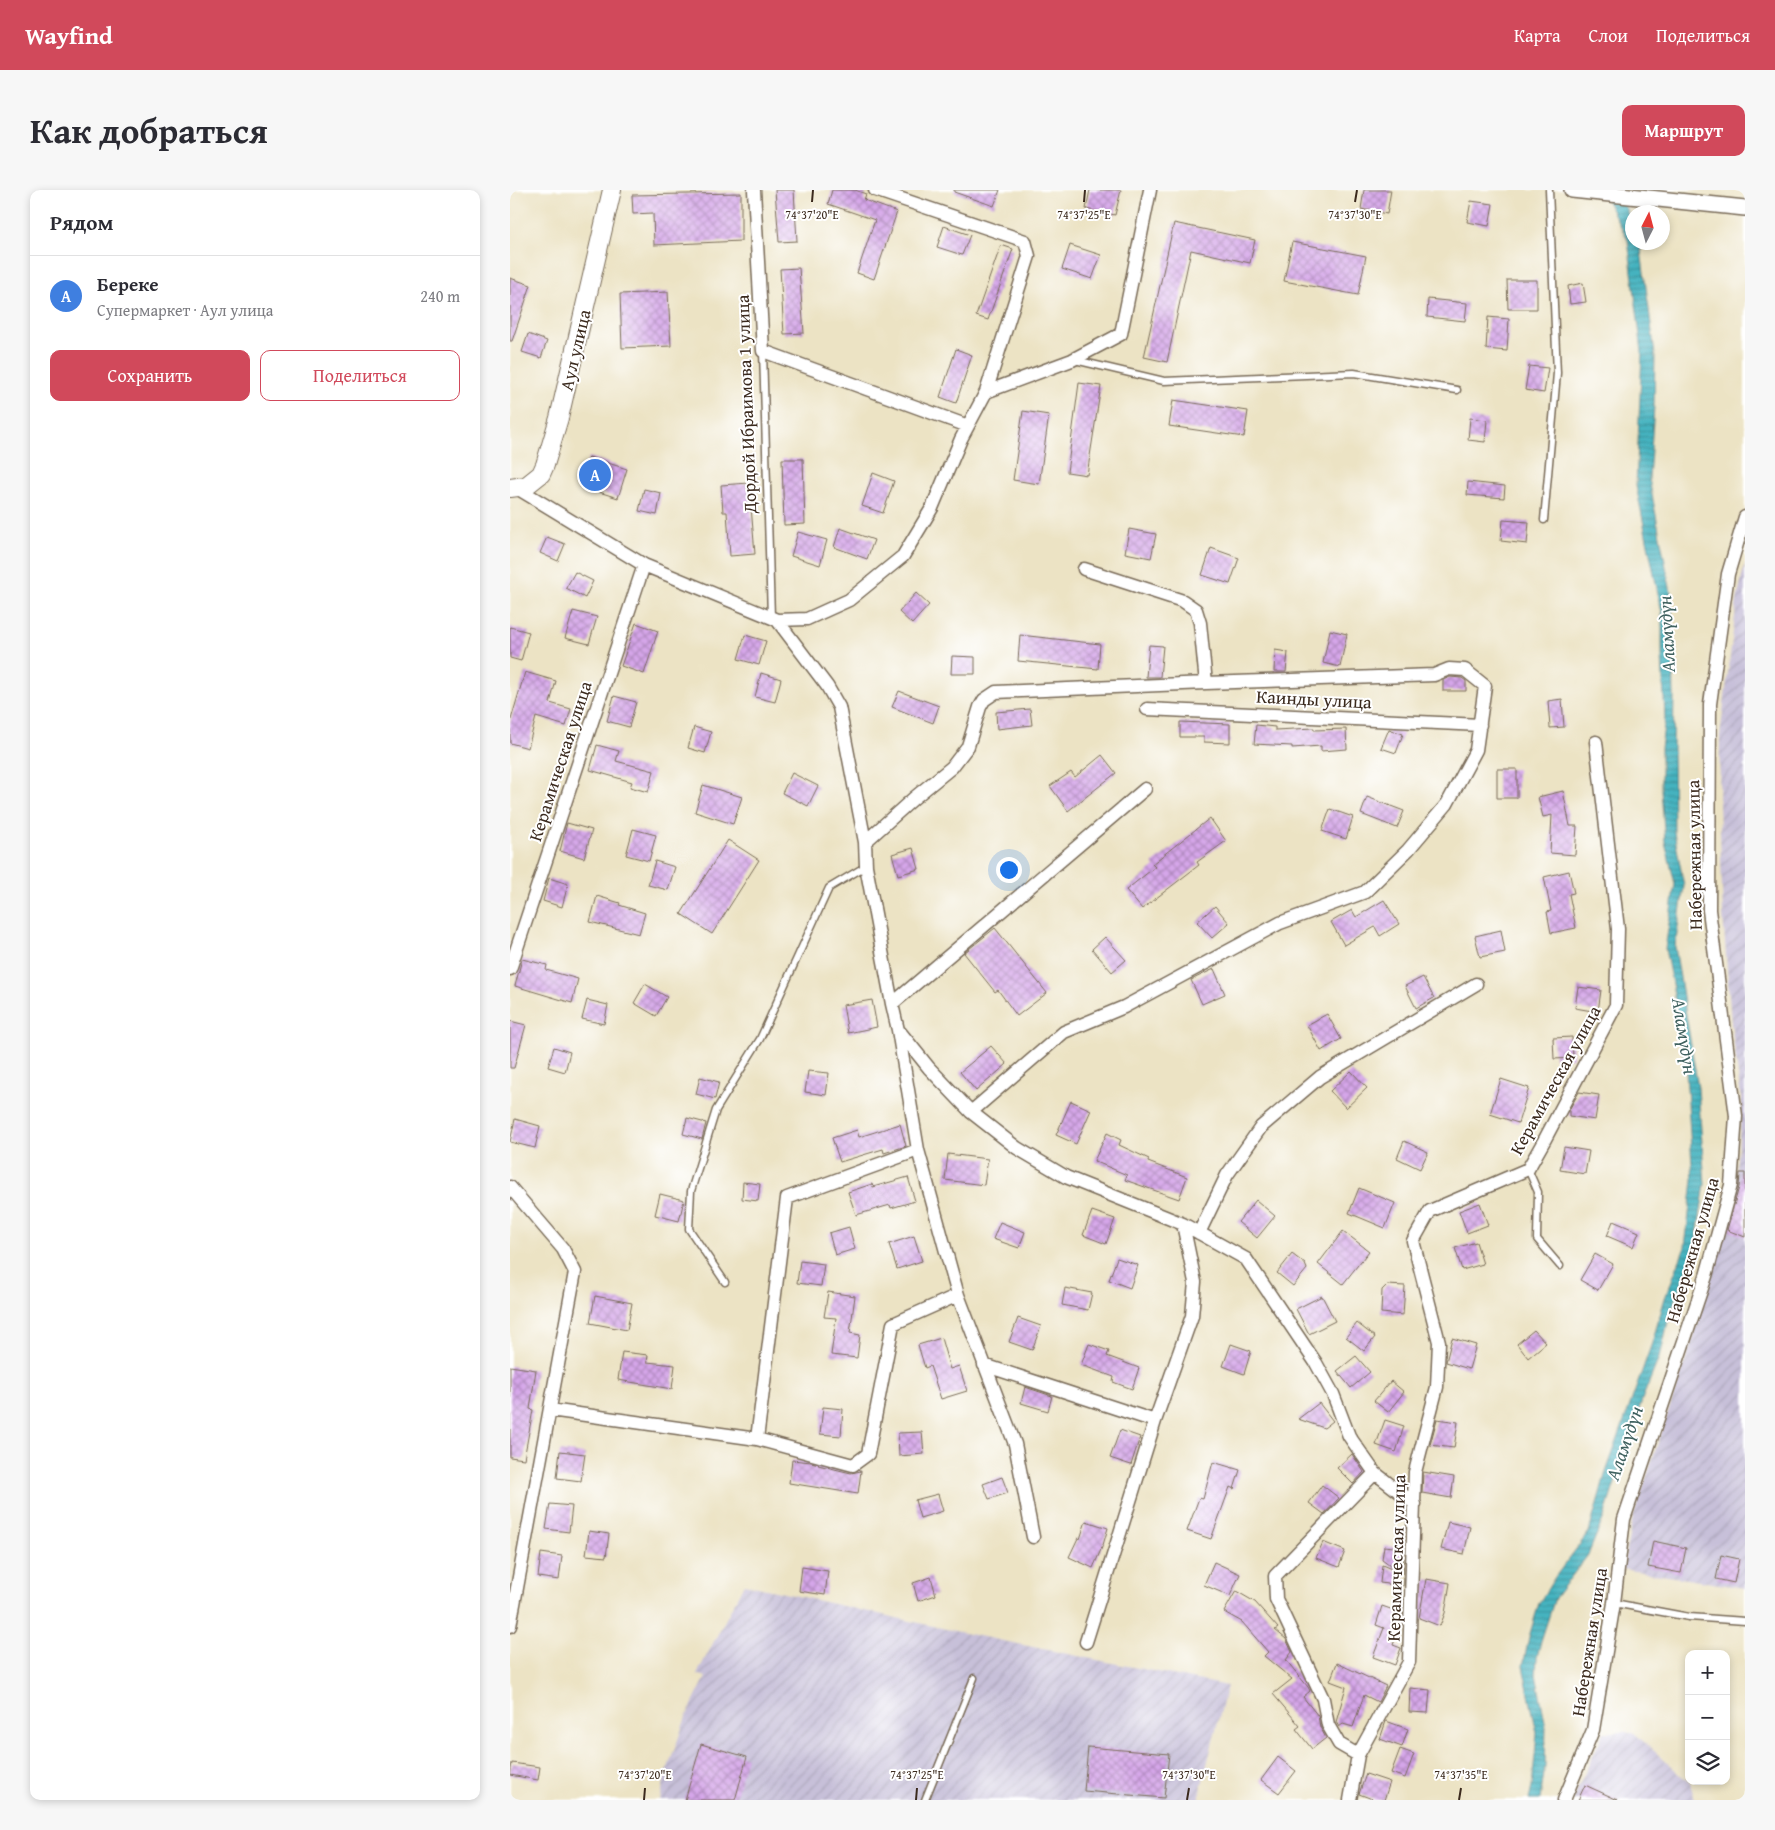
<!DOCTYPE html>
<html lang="ru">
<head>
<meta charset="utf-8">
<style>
	body { margin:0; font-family:"Gentium Book Plus",serif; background:#f7f7f7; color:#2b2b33 }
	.controls { position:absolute; right:15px; bottom:15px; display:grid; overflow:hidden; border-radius:10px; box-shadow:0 2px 8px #0003 }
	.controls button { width:45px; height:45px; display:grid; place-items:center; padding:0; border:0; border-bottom:1px solid #e1e1e2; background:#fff; color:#2b2b33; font:25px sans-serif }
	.compass { position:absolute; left:1115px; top:15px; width:45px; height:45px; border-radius:50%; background:#fff; box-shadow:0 2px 8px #0003; rotate:6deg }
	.you { position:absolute; left:498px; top:679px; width:18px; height:18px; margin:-12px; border:4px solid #fff; border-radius:50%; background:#1a73e8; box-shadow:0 0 0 8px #1a73e833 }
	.badge { display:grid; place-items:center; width:32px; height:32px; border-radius:50%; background:#d1495b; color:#fff; font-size:16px; font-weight:700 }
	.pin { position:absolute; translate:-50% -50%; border:2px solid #fff; box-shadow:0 1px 5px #0006 }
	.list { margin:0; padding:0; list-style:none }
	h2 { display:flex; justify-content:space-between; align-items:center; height:65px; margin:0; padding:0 20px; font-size:21px }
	h2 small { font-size:16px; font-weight:400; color:#7c7c81 }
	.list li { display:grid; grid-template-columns:32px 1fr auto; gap:15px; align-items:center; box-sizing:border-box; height:80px; padding:0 20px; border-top:1px solid #e1e1e2 }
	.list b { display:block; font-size:19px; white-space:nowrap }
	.list p { margin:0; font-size:16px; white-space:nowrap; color:#7c7c81 }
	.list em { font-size:16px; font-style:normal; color:#7c7c81 }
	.actions { display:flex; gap:10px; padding:15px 20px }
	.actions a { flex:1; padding:11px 0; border:1px solid #d1495b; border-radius:10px; text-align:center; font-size:18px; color:#d1495b }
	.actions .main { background:#d1495b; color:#fff }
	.icon { flex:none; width:28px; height:28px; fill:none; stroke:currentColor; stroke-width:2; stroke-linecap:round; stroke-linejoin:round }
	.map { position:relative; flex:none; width:1235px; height:1610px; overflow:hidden; border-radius:10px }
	header { display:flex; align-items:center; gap:30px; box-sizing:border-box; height:70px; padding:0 25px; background:#d1495b; color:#fff }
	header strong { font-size:24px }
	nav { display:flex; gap:28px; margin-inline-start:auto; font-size:18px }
	.intro { display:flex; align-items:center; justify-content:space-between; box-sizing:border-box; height:120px; padding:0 30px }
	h1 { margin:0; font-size:35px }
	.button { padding:12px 22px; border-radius:10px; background:#d1495b; color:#fff; font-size:18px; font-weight:700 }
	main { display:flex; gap:30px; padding:0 30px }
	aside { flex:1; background:#fff; border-radius:10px; box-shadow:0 2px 8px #0003 }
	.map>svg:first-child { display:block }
</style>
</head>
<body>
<header>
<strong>Wayfind</strong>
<nav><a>Карта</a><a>Слои</a><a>Поделиться</a></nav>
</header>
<div class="intro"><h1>Как добраться</h1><a class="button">Маршрут</a></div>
<main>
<aside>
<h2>Рядом<small></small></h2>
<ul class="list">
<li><span class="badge" style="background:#3f7fe0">A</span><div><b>Береке</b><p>Супермаркет · Аул улица</p></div><em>240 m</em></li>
</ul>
<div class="actions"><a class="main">Сохранить</a><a>Поделиться</a></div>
</aside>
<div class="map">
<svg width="1235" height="1610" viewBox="0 0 1235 1610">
	<defs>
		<pattern id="industrial-furrows" width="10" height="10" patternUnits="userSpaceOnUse" patternTransform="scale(1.25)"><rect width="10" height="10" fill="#c7c0d9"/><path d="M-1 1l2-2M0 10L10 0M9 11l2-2" fill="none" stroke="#aca5ba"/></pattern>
		<pattern id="water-rules" width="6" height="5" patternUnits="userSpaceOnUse" patternTransform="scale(1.25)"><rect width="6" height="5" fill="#45b3c0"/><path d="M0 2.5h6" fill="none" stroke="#3b929b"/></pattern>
		<pattern id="building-cross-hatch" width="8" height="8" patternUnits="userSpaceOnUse" patternTransform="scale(1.25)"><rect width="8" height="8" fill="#d5a6e9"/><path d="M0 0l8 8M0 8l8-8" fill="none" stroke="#ae87bc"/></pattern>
	</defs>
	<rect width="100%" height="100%" fill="#fff"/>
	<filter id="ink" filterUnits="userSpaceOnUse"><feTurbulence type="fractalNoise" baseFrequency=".02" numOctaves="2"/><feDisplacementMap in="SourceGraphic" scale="10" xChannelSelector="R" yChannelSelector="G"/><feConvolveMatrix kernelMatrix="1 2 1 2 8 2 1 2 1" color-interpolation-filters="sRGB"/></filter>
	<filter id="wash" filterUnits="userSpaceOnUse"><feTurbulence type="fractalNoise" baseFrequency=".0096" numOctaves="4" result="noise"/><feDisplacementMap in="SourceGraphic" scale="20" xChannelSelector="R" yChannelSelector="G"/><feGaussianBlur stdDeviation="1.12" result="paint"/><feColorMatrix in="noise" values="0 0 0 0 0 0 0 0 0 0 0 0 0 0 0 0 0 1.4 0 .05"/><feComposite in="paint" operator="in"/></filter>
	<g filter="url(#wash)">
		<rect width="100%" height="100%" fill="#ece3c4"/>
		<path fill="url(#industrial-furrows)" d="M1235,373V1398L1112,1379L1123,1327L1188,1133L1213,1044L1225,991L1232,915L1221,833L1213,725L1209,614L1210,546L1227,410Z
			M234,1394L454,1443L717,1496L688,1610H150L155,1586L176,1527L196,1487L187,1484Z
			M1094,1542H1123L1180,1593L1185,1610H1062Z"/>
		<path fill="url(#water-rules)" stroke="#406e6f" d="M1091,0H1108L1122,34V52L1130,53L1145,164L1144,216L1139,289L1162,408L1164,507L1163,557L1164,642L1174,696L1165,757L1188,898L1195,994L1185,1058L1159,1127L1151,1163L1133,1207L1094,1327L1078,1365L1045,1408L1031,1451L1027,1467L1026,1484L1036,1537L1035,1577L1030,1610H1019L1022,1597L1027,1543L1013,1476L1019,1447L1029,1413L1045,1387L1079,1342L1095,1285L1142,1153L1155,1108L1175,1057L1183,990L1176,882L1163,799L1155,759L1165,694L1155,652L1151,600V558L1155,528L1152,466V423L1126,296L1132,162L1118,50Z"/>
		<g id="blocks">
			<path fill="url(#building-cross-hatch)" d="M265,0H284L287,51L269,52Z
				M322,0H345L356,4L354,10L387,22L364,89L347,83L365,30L318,14Z
				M444,0H490L484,16L444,2Z
				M580,0H611L605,25L576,19Z
				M854,0H881L877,24L851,19Z
				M231,3V51L144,55L143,23L123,24L122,5Z
				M961,11L983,14L979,36L957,32Z
				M664,33L745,50L740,73L681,60L657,172L634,167Z
				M434,36L460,45L452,65L427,57Z
				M782,52L856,66L848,105L774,91Z
				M491,55L503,59L478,130L466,126Z
				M560,55L591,65L582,89L552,79Z
				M289,78L294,143L274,144L270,79Z
				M0,88L21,95L2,151H0Z
				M997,90H1027V119H998Z
				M1073,93L1076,112L1060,114L1058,96Z
				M158,102L161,156L112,158L110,104Z
				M918,109L957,113L955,131L917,127Z
				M978,127L999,129L997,161L976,159Z
				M18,144L37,151L31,168L12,162Z
				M446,159L462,165L446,213L430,207Z
				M1019,176L1038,178L1034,203L1015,200Z
				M569,193L591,196L577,285L557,282Z
				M663,210L738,221L734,247L659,236Z
				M513,221L539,225L529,294L503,290Z
				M960,228L977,230L975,252L958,250Z
				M79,267L117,279L108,308L70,296Z
				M272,269H293L295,334L274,335Z
				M363,283L384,291L373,323L352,316Z
				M958,292L995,296L994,308L957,305Z
				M239,293L245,364L220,366L217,322H213L211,295Z
				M134,299L151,303L147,325L129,321Z
				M993,330L1019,332L1017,354L991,351Z
				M330,338L364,350L357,369L324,357Z
				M619,339L646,344L641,368L615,363Z
				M288,342L317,350L310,375L281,366Z
				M37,347L55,354L48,371L30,363Z
				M701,358L729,368L720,394L692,385Z
				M65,382L83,391L75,408L56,398Z
				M406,403L419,415L402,434L389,422Z
				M63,421L87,427L79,454L55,448Z
				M126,433L148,441L134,484L111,476Z
				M0,437L19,442L11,471L0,468Z
				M820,440L837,444L830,477L813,473Z
				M235,445L256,451L249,475L228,469Z
				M510,445L590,454L588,479L508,471Z
				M639,455L653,456L650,487H636Z
				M765,460L778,462L776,482H764Z
				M442,466L465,467V484H441Z
				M15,482L46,491L40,513L61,519L56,536L26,527L18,558L0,553V533Z
				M251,483L271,489L265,512L245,507Z
				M940,487L952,488L956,491V501H933V490Z
				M389,501L429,516L423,533L382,517Z
				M104,506L126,512L119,537L97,531Z
				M1052,509L1054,537L1040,538L1038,511Z
				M520,519L522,535L487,539L486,522Z
				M670,532L720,534V553L694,552V547H670Z
				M746,535L765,537V540L804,538V540L836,539L837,559L811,561V556L782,558V556L744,554Z
				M184,537L201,542L195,563L178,558Z
				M879,539L893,544L886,563L871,558Z
				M87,555L109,561L106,571L144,581L138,602L120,597L122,592L80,580Z
				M592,565L606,583L558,621L540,596L561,582L565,587Z
				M987,579H1007V608H987Z
				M282,583L308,596L298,616L272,603Z
				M193,595L232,607L223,634L185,622Z
				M1053,601L1060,636H1067L1065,665L1040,663L1042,625L1033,627L1028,607Z
				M857,607L894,621L887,638L851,624Z
				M820,619L843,627L836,649L812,641Z
				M700,628L716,651L687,672L689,675L632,719L616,700L645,677L642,674Z
				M57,633L82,640L74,668L50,661Z
				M123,639L146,645L139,671L116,665Z
				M218,650L249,670L202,744L171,724Z
				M403,658L409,679L388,685L382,664Z
				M145,671L165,677L158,700L138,695Z
				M1059,681L1064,703L1059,704L1066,738L1041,743L1037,722L1041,721L1034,687Z
				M39,688L58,694L52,717L33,711Z
				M87,706L110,713L109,715L135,723L129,744L80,732Z
				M874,710L889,734L870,746L865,737L834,755L821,732L842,720L846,727Z
				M705,716L719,733L702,748L687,732Z
				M485,738L537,803L507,826L488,800L485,802L454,763Z
				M991,740L995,762L970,767L965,746Z
				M595,747L616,770L602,782L582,759Z
				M12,769L37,775L36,780L68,789L62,813L5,796Z
				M704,779L715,804L692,814L681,790Z
				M913,787L924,808L906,818L895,796Z
				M135,794L157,807L146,826L124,813Z
				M1068,797L1091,800L1088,822L1065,818Z
				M77,810L98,815L94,834L72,829Z
				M362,810L367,837L338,843L333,815Z
				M817,824L831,849L811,861L797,835Z
				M0,831L16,835L4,878H0Z
				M1062,847L1063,868L1044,869L1043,848Z
				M481,856L497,874L466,901L450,882Z
				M44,857L60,862L55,882L38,877Z
				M298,881L319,883L316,905L295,902Z
				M841,881L857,898L836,918L820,901Z
				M190,887L209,892L205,909L186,904Z
				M991,889L1019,898L1008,933L980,924Z
				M1069,902L1089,905L1085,930L1059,926V920Z
				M561,911L581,920L566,954L546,945Z
				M177,928L196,933L192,949L173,944Z
				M5,929L30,936L25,958L0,952Z
				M390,934L396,956L374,963L373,959L330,972L322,948L347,940L349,947Z
				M597,943L611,950L609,955L639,969L638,972L677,987L669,1009L615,990L617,985L584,971Z
				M894,951L918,962L910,979L887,968Z
				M1054,957L1079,961L1075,984L1050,980Z
				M438,964L478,969L474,995L435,990Z
				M1230,983H1235V1047L1217,1040L1229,997Z
				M398,987L405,1011L381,1018L380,1015L346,1025L338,1002L362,994L363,997Z
				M233,992L250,994L248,1011L232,1009Z
				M849,998L885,1013L875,1038L839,1023Z
				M150,1004L174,1010L169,1031L145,1025Z
				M746,1010L765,1026L747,1048L728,1032Z
				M970,1013L978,1035L957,1043L949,1021Z
				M582,1021L605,1029L596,1054L573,1045Z
				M1103,1031L1129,1042L1123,1057L1097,1046Z
				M490,1032L515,1042L509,1058L483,1049Z
				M339,1037L345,1059L325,1065L319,1043Z
				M833,1041L859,1061L833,1094L808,1074Z
				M404,1046L412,1071L387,1079L379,1054Z
				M966,1052L973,1074L952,1080L945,1058Z
				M782,1064L795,1074L797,1079L783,1096L767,1083Z
				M1085,1064L1103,1074L1088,1100L1070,1090Z
				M607,1068L628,1075L620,1098L599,1090Z
				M290,1071L314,1074L311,1096L287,1093Z
				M877,1095L895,1096L893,1125L871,1123L872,1100Z
				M555,1098L582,1103L578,1120L552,1115Z
				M318,1102L345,1106L340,1143L350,1145L347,1168L321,1165L326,1128L314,1127Z
				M85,1106L122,1113L117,1140L80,1133Z
				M812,1106L825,1131L799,1144L786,1119Z
				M508,1128L531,1136L522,1160L499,1152Z
				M847,1133L865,1147L854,1161L836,1147Z
				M1024,1140L1036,1153L1018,1168L1007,1154Z
				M431,1148L440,1179L449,1176L457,1201L431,1209L420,1176L415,1178L408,1155Z
				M942,1148L966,1155L959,1179L936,1172Z
				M579,1154L599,1161L597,1166L629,1178L622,1199L603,1192L604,1187L571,1175Z
				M721,1154L741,1161L734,1184L713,1176Z
				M112,1162L138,1165L137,1172L165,1175L162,1199L108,1190Z
				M846,1166L860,1182L841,1198L827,1181Z
				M0,1176L26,1180L20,1219L23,1220L14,1269L0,1267Z
				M881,1191L894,1202L878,1222L864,1211Z
				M515,1197L542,1206L538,1221L511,1213Z
				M809,1213L823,1231L814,1238L788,1229Z
				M313,1217L333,1219L331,1246L310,1244Z
				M927,1229L948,1232L944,1258L920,1255Z
				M875,1230L894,1236L886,1262L866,1255Z
				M610,1240L630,1247L621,1275L600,1268Z
				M412,1242L414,1264L389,1266L388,1243Z
				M50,1261L75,1264L71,1291L47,1288Z
				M842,1264L854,1282L843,1294L827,1278Z
				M282,1270L301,1272L309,1274L308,1275L341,1283L351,1281L348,1304L279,1293Z
				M703,1272L730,1280L724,1299L720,1297L701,1349L677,1341L689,1308L693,1309Z
				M913,1282L944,1287L941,1308L912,1303Z
				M492,1287L498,1303L479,1309L473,1294Z
				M812,1295L829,1308L814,1324L799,1313Z
				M428,1304L433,1321L410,1328L405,1310Z
				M40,1314L62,1316L59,1342L36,1339Z
				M576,1331L598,1338L593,1355L583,1378L559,1367L568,1348L570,1349Z
				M938,1332L960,1337L954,1364L931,1359Z
				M79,1341L99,1344L96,1367L76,1365Z
				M1143,1351L1176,1358L1171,1383L1138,1377Z
				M813,1352L835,1361L829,1377L806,1368Z
				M874,1356L894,1358L893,1396L870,1393L872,1375L891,1383L872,1369Z
				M31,1363L52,1366L49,1390L28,1387Z
				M1211,1365L1229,1369L1224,1393L1206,1389Z
				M704,1372L730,1384L720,1406L694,1395Z
				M292,1377L318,1381L315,1405L289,1401Z
				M421,1387L426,1405L408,1411L403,1393Z
				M916,1389L940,1393L935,1423L930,1436L909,1428Z
				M726,1401L745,1412L768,1438L765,1440L776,1449L782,1462L776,1470L798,1497L800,1501L793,1507L808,1526L810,1537L816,1548L802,1559L786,1539L790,1536L763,1504L782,1489L754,1466L758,1462L732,1432L714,1422Z
				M872,1416L892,1423V1431L883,1455L891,1458L885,1475L863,1467L874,1438L866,1435Z
				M827,1473L876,1496L868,1512L854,1505L843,1537L833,1534L829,1537L826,1532L836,1497L820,1491Z
				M900,1498L920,1500L918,1523L899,1522Z
				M876,1531L898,1539L892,1557L870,1549Z
				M191,1554L237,1567L225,1610H175Z
				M578,1557L659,1564L654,1608L574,1601Z
				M890,1559L904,1564L895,1588L881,1583Z
				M768,1567L786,1581L769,1603L751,1590Z
				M2,1573L30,1577L28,1590L0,1585Z
				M856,1584L880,1592L874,1610H865L849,1604Z
				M1075,1595L1108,1610H1068Z"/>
		</g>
	</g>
	<g filter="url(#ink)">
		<use href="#blocks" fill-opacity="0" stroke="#796b58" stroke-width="1"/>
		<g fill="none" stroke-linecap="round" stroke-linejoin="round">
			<defs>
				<path id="service" d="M253,161L261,427
					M565,170L654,191L844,183L947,200
					M1034,330L1047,183L1039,0
					M1018,979L1028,1002L1027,1049L1050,1076
					M215,1092L179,1039L181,1001L206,920L250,849L319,698L356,676
					M1104,1413L1179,1427L1235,1431
					M415,1610L464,1488"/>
				<path id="minor" d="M244,0L253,161L458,236
					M365,0L515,51L519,66L476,202
					M7,298L134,375L267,430L317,496L329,517L355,652L356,676L382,814L388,840L408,960L448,1105L505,1254L523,1347
					M267,430L297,429L339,410L393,366L422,318L451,249L476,202L562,170L611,144L640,0
					M637,519L970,535
					M355,652L404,608L442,577L458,556L470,517L474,510L486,502L696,493
					M0,779L134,375
					M382,814L635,599
					M390,842L419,878L461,922L507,958L556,987L673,1034L736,1069L806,1173L823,1204L839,1246L865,1283L905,1314
					M461,922L554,842L614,817L770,733L855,702L898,660L937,614L966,560L975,496L955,480L939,479L924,485L696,493L690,433L686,420L673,411L574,379
					M0,997L53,1059L65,1082L0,1436
					M689,1043L717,985L751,937L810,887L966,794
					M474,1175L645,1231
					M40,1220L247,1249L343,1275L358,1264L383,1134L448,1105
					M247,1249L277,1008L408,960
					M576,1452L645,1231L682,1126L685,1092L673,1034
					M848,1565L829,1554L818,1535L813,1509L766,1409L765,1386L865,1283
					M840,1610L848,1565L899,1472L905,1282L927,1197L929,1152L903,1051L920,1021L1018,979L1035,949L1106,815L1108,739L1086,552
					M1054,1610L1083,1540L1104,1413L1114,1329L1196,1086L1221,995L1226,926L1199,720L1200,514L1218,384L1235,327"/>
				<path id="tertiary" d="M1062,0L1235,18"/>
				<path id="secondary" d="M0,298L16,296L31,284L35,275L49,228L102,0"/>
			</defs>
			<use href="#service" stroke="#796b58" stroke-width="9"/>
			<use href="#minor" stroke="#796b58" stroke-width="15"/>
			<use href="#tertiary" stroke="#796b58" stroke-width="18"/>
			<use href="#secondary" stroke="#796b58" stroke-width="20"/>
			<use href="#service" stroke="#fff" stroke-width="6"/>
			<use href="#minor" stroke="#fff" stroke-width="12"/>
			<use href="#tertiary" stroke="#fff" stroke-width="15"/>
			<use href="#secondary" stroke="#fff" stroke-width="18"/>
		</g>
	</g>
	<path fill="none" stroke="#3b2a1e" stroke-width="2" d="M302,12L303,0M574,12L575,0M845,12L847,0M134,1610L135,1598M406,1610L407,1598M677,1610L679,1598M949,1610L951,1598"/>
	<g text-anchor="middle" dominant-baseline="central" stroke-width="4" stroke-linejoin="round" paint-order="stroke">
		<g font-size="18" fill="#3b2a1e" stroke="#fff">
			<text transform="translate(65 160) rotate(-77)">Аул улица</text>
			<text transform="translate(236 214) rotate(-92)">Дордой Ибраимова 1 улица</text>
			<text transform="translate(804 509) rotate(3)">Каинды улица</text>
			<text transform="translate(50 571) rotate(-72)">Керамическая улица</text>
			<text transform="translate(1184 665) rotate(-91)">Набережная улица</text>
			<text transform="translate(1045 890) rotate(-61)">Керамическая улица</text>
			<text transform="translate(1182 1060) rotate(-74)">Набережная улица</text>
			<text transform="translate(886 1368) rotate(-88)">Керамическая улица</text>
			<text transform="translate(1079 1452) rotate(-81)">Набережная улица</text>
		</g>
		<g font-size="19" font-style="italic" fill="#3f615f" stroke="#fff">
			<text transform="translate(1156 444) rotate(-93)">Аламүдүн</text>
			<text transform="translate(1175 846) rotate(81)">Аламүдүн</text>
			<text transform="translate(1114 1253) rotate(-71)">Аламүдүн</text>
		</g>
	</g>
	<g font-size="12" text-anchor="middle" fill="#3b2a1e" stroke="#fff" stroke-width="4" stroke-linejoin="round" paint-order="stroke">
		<text x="302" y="29">74°37'20"E</text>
		<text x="574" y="29">74°37'25"E</text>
		<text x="845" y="29">74°37'30"E</text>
		<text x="135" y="1589">74°37'20"E</text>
		<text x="407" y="1589">74°37'25"E</text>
		<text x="679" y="1589">74°37'30"E</text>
		<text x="951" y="1589">74°37'35"E</text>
	</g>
</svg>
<div class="controls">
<button>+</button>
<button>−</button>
<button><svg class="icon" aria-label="layers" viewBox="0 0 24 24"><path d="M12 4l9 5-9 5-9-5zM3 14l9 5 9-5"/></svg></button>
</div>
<svg class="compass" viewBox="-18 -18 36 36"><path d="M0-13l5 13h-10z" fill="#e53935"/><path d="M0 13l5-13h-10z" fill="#7c7c81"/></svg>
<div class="you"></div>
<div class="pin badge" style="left:85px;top:285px;background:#3f7fe0">A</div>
</div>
</main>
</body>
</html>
